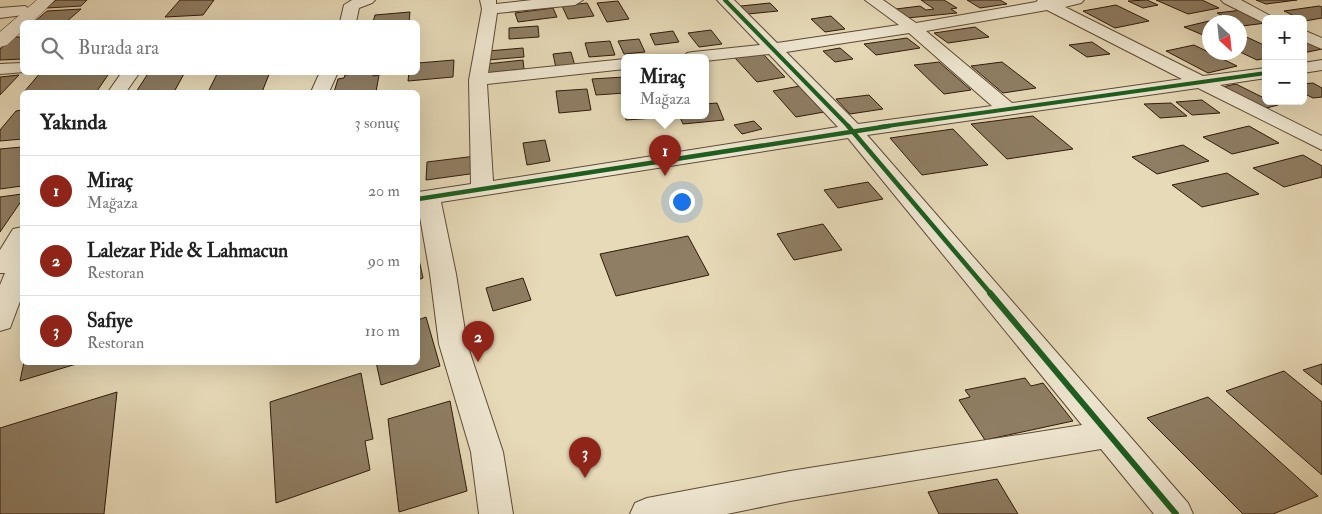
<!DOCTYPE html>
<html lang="tr">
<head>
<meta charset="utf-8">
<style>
	body { margin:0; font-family:"IM FELL Double Pica",serif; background:#f6f6f6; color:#222 }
	.controls { position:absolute; right:15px; top:15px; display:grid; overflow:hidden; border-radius:8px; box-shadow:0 5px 20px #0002 }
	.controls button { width:45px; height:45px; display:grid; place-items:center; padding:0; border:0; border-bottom:1px solid #e0e0e0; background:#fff; color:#222; font:25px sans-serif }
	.compass { position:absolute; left:1202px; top:15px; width:45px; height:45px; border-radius:50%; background:#fff; box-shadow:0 5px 20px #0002; rotate:153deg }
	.you { position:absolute; left:681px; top:201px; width:18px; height:18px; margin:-12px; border:4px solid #fff; border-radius:50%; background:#1a73e8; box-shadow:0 0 0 8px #1a73e833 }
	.badge { display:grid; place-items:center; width:32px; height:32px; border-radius:50%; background:#8f2418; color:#fff; font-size:16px; font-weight:700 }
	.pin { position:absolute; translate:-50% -41px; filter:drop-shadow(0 1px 2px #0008) }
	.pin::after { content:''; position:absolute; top:26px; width:18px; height:15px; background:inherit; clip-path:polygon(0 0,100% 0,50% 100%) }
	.popup { position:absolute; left:621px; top:54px; width:88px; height:65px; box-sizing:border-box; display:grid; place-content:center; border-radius:8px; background:#fff; filter:drop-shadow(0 1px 4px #0005); font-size:16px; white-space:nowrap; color:#767676 }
	.popup b { font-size:19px; color:#222 }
	.popup::after { content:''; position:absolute; left:50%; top:100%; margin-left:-10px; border:10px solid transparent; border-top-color:#fff }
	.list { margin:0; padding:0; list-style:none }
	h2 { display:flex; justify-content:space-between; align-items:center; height:65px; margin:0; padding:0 20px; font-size:21px }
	h2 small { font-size:16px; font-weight:400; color:#767676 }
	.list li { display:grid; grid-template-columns:32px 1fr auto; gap:15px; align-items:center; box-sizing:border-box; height:70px; padding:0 20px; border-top:1px solid #e0e0e0 }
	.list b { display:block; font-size:19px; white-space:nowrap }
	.list p { margin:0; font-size:16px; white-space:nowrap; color:#767676 }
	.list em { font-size:16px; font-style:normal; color:#767676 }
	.icon { flex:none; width:28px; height:28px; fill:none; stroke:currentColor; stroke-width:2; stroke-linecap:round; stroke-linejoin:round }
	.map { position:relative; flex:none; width:1322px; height:514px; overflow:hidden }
	.search { position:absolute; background:#fff; box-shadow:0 5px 20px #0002; left:20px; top:20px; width:400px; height:55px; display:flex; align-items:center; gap:12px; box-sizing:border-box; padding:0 18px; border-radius:8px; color:#767676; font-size:19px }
	.panel { position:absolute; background:#fff; box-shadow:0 5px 20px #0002; left:20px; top:90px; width:400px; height:275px; border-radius:8px }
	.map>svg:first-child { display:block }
</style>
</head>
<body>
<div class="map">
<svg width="1322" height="514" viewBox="0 0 1322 514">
	<rect width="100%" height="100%" fill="#e7dab8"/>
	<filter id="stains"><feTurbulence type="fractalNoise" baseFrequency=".004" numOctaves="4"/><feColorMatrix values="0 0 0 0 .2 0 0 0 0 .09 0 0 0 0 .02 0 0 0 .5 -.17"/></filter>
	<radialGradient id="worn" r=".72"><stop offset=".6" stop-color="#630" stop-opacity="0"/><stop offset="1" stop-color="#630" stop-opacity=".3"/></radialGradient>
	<path fill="#8f7e64" stroke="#2f1a0a" d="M56,0H87L81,6L47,8Z
		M180,0H214L203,15L165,17Z
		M921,0H944L957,8L951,9L957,13L907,18L896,9L920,6L926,10L934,9Z
		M967,0H1000L1007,4L980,8Z
		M1147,0L1158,5L1143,8L1128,1Z
		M1156,0H1202L1219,8L1188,14Z
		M1256,0H1297L1266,4Z
		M618,1L629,19L607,22L597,3Z
		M587,3L594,16L568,19L562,6Z
		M770,3L778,11L748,14L741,6Z
		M1116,5L1149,21L1115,28L1083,11Z
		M1319,6L1322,7V18L1305,21L1284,11Z
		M553,8L557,17L518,22L515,13Z
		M81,9L66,22H34L47,11Z
		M1242,10L1266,22V23L1242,26L1240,22H1235L1217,13Z
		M410,12L409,22H373L375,15Z
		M831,16L845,29L825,32L811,19Z
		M1209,21L1212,22H1210V38L1184,27Z
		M538,26L539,37L509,39V28Z
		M975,27L989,37L948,43L934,33Z
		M711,30L722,44L699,47L688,33Z
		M673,31L679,42L655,45L650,34Z
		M1240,34L1266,46V58L1257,60L1240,52Z
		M14,37H22V59L0,60V49Z
		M907,38L920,48L876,55L864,44Z
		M639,39L645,52L624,54L618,41Z
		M1303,40L1322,49L1303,53Z
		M610,41L615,55L589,57L585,43Z
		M1092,42L1110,54L1087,57L1069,45Z
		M1194,45L1237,66L1208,73L1166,51Z
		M523,48L524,57L488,60V51Z
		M840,48L853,59L835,62L823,51Z
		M571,52L575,66L556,68L553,54Z
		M763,54L785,77L757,82L735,58Z
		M454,60L453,77L408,81L409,72H418V63Z
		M523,60L524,69L487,73L486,64Z
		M939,62L971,90L944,94L914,65Z
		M1002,62L1036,88L1003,93L971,66Z
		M41,72H110L97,91L24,92Z
		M149,72H185L174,92H136Z
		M218,72H270L262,92H208Z
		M373,72V76L379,75L376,92H334L338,79L344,78L345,75Z
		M19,75L0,95V77Z
		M624,77L625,93L596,95L592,79Z
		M1313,83L1322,88V97L1313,98L1303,93V84Z
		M1236,84L1266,99V101L1278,105L1259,110L1218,88Z
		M800,86L824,112L796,117L773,91Z
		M587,89L591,110L559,113L556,91Z
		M869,95L883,109L850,114L836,99Z
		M1202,100L1220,113L1192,115L1176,102Z
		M717,103L724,120L683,124L679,115H705V104Z
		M1171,103L1187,116L1160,118L1144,104Z
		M22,110V139L0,141V130L16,111Z
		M625,115H655L656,118L626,120Z
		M1033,116L1073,149L1007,159L971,124Z
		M754,121L762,129L742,134L734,125Z
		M1249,126L1279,143L1232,154L1203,137Z
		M953,129L988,165L922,175L890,138Z
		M545,140L550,161L527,165L523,143Z
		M1183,145L1209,161L1157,174L1132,157Z
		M22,147V186L0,189V149Z
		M1303,155L1322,166V177L1284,187L1253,168Z
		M476,156L477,173L426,180L427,162Z
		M1227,173L1259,194L1202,207L1172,185Z
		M868,182L883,199L838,208L824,190Z
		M22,194V200L0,232V197Z
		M823,224L842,250L794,260L777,234Z
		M688,236L709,275L616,296L600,254Z
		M418,255L423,278L418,280Z
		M523,278L531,300L493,311L486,288Z
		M426,317L440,366L381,385L376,362H418V320Z
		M24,362H83L20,381Z
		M1322,364V385L1303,370Z
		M1284,371L1322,402V475L1226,391Z
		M361,373L373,439L365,441L370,470L276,503L270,402Z
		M1025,378L1031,386L1043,383L1073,421L985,440L959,400L970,397L965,390Z
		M117,392L104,514H0V428Z
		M1208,397L1318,496L1273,514H1243L1147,418Z
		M450,401L467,491L399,512L388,419Z
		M997,479L1018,514H939L928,492Z"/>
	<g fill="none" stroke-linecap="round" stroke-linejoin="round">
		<defs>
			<path id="minor" d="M352,0H375L372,3L359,8L356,22H340L344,5Z
				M480,0H496V4L532,0H583L575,5L497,13L488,73L625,59V69L487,84L493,181L838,127L769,54L705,61V57H685L687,53L693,52L760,45L717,0H734L777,43L899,25L865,0H883L916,23L1036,2L1038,0H1084L1081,3L1065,7L1203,76L1266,68V78L1220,85L1322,136V150L1198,88L867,135L1188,503L1193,514H1154L1101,449L790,501L727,514H630L635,503L647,498L790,471L1082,425L848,138L441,202L456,274L467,344L503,452L513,514H479L471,452L439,344L430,274L418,206V192L471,184L469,80L482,9ZM1047,10L1182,79L1012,103L926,31ZM909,33L992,106L858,124L786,52Z
				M1221,0H1241L1276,19H1266V23L1262,22L1224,3Z
				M25,6L33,11L31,14L0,18V8Z
				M1303,30L1322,38V49L1303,41Z
				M1322,60V70L1303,73V63Z
				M22,63V72H25L0,74V64Z
				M122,72H140L126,92H108Z
				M320,72H338L329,92H311Z
				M22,227V296L10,328L0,331V285L5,273H0V250L13,229Z"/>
			<path id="tertiary" d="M37,0H55L32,22H22V31L7,45L0,47V32Z"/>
		</defs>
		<use href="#minor" stroke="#5d4a36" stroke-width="2"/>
		<use href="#tertiary" stroke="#5d4a36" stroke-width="1"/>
		<use href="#minor" fill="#efe7d1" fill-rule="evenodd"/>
		<use href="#tertiary" fill="#efe7d1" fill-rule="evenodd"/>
		<defs>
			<path id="cycleway-far2" d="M725,0L849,127
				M880,127L1266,73"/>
			<path id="cycleway-far1" d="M848,126L991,294
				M418,199L889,126"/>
			<path id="cycleway" d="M990,293L1176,514"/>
		</defs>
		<use href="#cycleway-far2" stroke="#efe7d1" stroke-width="5.5"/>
		<use href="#cycleway-far1" stroke="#efe7d1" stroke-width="8"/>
		<use href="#cycleway" stroke="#efe7d1" stroke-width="9"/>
		<use href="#cycleway-far2" stroke="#1b5e20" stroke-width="4"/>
		<use href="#cycleway-far1" stroke="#1b5e20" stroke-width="4.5"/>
		<use href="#cycleway" stroke="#1b5e20" stroke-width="6"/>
	</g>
	<rect width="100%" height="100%" filter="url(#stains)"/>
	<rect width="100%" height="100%" fill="url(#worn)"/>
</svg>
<div class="controls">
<button>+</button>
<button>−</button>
</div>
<svg class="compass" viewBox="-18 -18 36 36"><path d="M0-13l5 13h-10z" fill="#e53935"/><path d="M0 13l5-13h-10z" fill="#767676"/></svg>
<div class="you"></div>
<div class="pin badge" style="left:665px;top:176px">1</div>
<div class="popup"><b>Miraç</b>Mağaza</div>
<div class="pin badge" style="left:478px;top:362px">2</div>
<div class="pin badge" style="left:585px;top:478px">3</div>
<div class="search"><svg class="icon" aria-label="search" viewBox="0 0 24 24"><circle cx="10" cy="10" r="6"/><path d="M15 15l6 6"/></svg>Burada ara</div>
<section class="panel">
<h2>Yakında<small>3 sonuç</small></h2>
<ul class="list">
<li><span class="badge">1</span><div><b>Miraç</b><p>Mağaza</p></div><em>20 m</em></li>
<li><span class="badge">2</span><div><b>Lalezar Pide &amp; Lahmacun</b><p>Restoran</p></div><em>90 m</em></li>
<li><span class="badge">3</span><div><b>Safiye</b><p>Restoran</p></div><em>110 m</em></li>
</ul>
</section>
</div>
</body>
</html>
